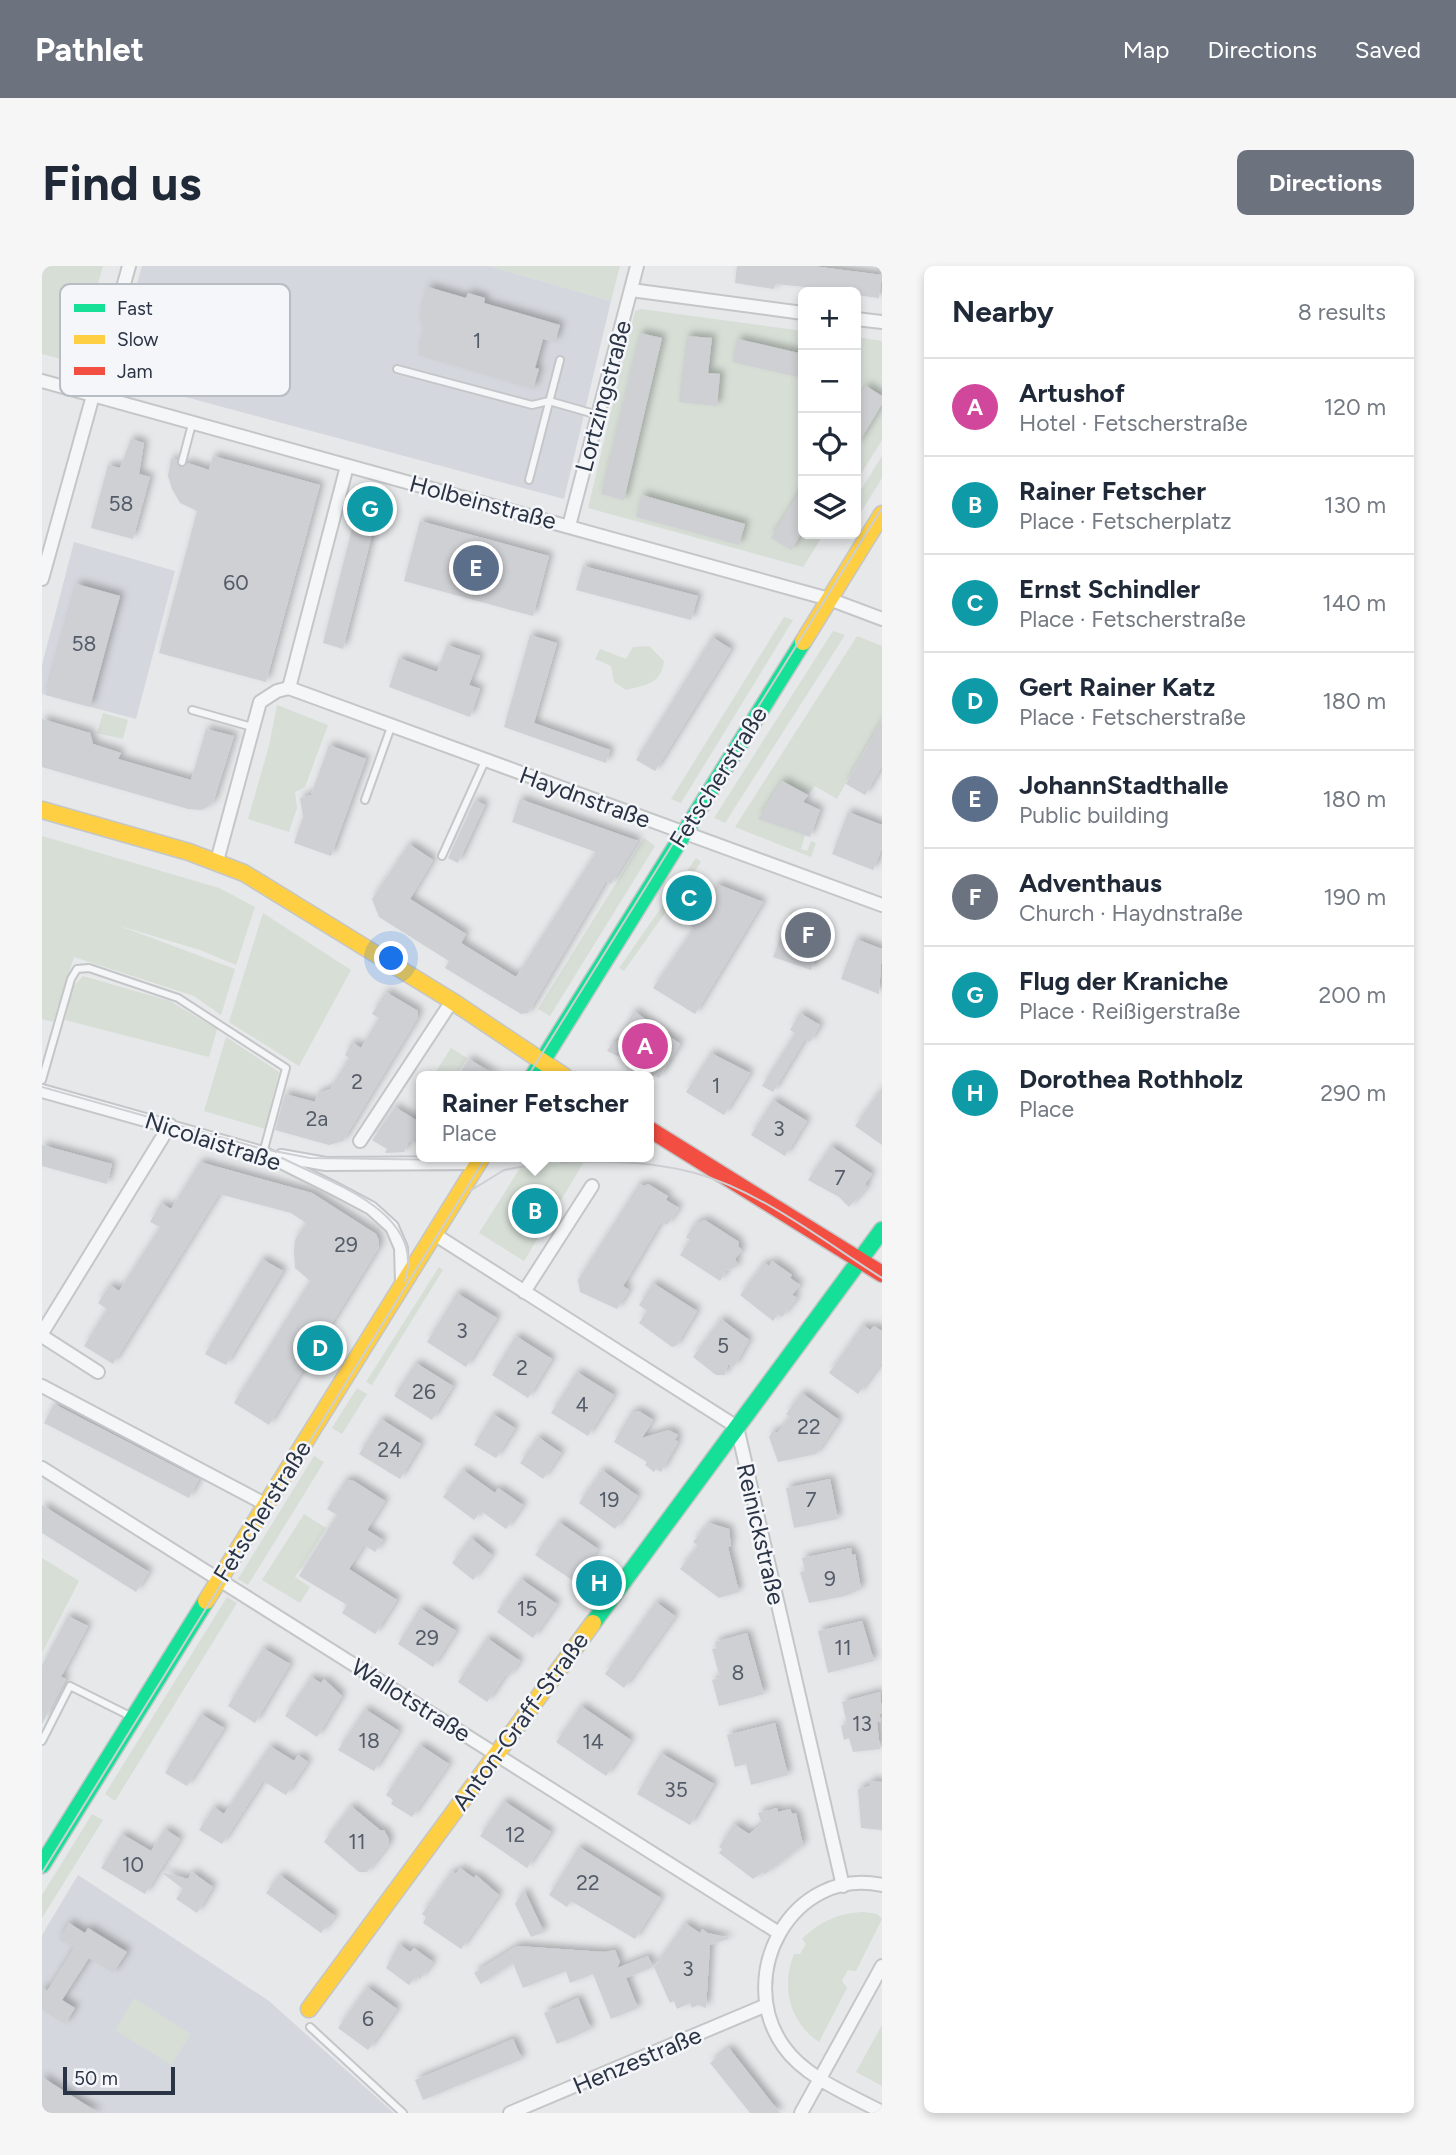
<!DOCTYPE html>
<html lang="en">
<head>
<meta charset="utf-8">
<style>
	body { margin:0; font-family:Figtree,sans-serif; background:#f6f6f7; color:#1f2937 }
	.controls { position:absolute; right:21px; top:21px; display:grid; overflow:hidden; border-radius:10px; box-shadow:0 4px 10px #0003 }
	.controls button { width:63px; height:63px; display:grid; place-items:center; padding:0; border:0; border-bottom:2px solid #e0e1e3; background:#fff; color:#1f2937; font:35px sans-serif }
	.scale { position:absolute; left:21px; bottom:18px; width:112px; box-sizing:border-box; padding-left:7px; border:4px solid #2b3445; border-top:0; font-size:19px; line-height:24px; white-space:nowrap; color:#2b3445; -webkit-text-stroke:5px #f4f6f9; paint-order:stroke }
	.you { position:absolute; left:350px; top:693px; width:24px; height:24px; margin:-18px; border:5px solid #fff; border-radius:50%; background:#1a73e8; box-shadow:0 0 0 10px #1a73e833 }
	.badge { display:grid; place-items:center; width:46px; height:46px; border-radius:50%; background:#6c737f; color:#fff; font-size:23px; font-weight:700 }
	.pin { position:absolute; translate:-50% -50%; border:4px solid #fff; box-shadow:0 2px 7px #0006 }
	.popup { position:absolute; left:374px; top:805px; width:238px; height:91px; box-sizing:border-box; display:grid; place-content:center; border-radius:10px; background:#fff; filter:drop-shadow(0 2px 5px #0005); font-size:23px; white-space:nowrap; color:#747a83 }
	.popup b { font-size:26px; color:#1f2937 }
	.popup::after { content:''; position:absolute; left:50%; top:100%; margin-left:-14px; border:14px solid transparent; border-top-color:#fff }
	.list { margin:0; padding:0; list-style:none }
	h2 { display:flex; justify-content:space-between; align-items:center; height:91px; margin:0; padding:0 28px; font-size:30px }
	h2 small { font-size:23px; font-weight:400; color:#747a83 }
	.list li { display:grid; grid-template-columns:46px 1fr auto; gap:21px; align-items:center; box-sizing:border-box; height:98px; padding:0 28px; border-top:2px solid #e0e1e3 }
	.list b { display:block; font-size:26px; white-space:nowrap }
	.list p { margin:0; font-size:23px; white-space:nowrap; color:#747a83 }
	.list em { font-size:23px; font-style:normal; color:#747a83 }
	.icon { flex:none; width:38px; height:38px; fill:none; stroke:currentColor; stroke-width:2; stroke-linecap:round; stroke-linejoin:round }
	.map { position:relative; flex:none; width:840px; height:1847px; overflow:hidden; border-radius:10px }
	header { display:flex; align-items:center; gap:42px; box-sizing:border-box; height:98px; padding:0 35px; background:#6c737f; color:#fff }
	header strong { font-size:33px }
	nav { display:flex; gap:38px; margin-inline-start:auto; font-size:24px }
	.intro { display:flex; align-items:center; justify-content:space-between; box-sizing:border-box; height:168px; padding:0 42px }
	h1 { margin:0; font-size:49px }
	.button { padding:18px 32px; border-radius:10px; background:#6c737f; color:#fff; font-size:24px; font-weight:700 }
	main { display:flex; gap:42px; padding:0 42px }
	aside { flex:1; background:#fff; border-radius:10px; box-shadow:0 4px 10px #0003 }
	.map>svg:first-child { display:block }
</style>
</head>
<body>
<header>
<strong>Pathlet</strong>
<nav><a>Map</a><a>Directions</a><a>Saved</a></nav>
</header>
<div class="intro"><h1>Find us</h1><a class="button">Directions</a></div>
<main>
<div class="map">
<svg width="840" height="1847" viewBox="0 0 840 1847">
	<defs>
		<filter id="shadow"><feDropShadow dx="4" dy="-4" stdDeviation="3.5" flood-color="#0004"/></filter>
	</defs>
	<rect width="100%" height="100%" fill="#e6e8ea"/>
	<path fill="#d4d7dd" d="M100,0H447L569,35L522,233L69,111Z
		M32,276L133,305L94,453L0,428V399Z
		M36,1609L227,1735L352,1847H0V1669Z"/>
	<path fill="#d6ded6" d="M0,0H61L34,97L0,88Z
		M447,0H578L569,35Z
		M599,43L761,65V268H782L761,301L546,242L593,45Z
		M814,71L840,75V174L814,216Z
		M840,190V212L814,254V232Z
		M742,351L751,354L639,537L629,533Z
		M791,365L803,369L683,557L672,552Z
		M815,370L840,380V454L795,533L773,520L766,529L740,515L717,552L763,569L759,583L765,585L769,575L774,577L769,591L693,561Z
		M607,380L622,395C619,418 604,419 584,424L572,416L569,400L553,393L558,383L584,393L591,381Z
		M235,439L286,459L263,521L253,526L255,542L247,566L206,553L227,480Z
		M61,447L86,454L81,473L55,467Z
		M0,570L177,622L213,641L194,699L158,684L75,659L193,703L179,749L152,730L32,691L11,756L0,753Z
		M602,572L613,580L508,750L496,743Z
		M654,592L659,596L582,705L577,702Z
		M221,647L309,704L257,800L187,756Z
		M41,710L128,735L175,763L167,791L23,754L31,721Z
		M184,771L237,806L223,863L162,845Z
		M409,782L425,792L414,810H391Z
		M485,891H545L482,995L437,967Z
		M397,1001L401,1004L330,1119L324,1116Z
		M315,1122L325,1128L300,1168L290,1162Z
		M272,1190L282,1196L206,1319L196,1313Z
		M262,1248L284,1262L253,1311L268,1321L258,1337L220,1314Z
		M0,1292L37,1315L0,1387Z
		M185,1331L195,1337L73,1535L63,1528Z
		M50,1548L61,1554L0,1652V1629Z
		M822,1646L835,1648L840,1653L814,1705L806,1704L800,1715L805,1722L777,1776C747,1756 739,1720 752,1688H758L764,1678L760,1673C778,1655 797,1647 822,1646Z
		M92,1732L149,1768L129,1799L73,1764Z
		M840,1759V1820L814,1806Z"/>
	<path fill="#ced0d3" filter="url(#shadow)" d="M695,0H770L840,9L837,32L814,29V26L733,18L732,23L693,17Z
		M386,21L424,32L426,27L443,32L442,37L518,59L513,76L501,73L493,102L497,103L491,123L376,89L382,67L378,51Z
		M151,56L215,74L209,93L185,87L184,91L170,88L171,82L145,75Z
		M598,67L620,72L582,234L559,228Z
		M645,70L670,72L666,107L678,108L675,140L637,136Z
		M696,73L761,88V112L690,96Z
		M824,120L840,130V138L814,181V136Z
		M89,173L102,177L97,208L108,211L91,273L49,262L66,199L78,202Z
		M171,190L278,219L224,416L117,387L155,245L138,237L130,223L126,210L129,192L135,194L138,201L146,197L167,204Z
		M761,220V265L749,284L729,272Z
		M600,229L703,258L697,279L594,251Z
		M312,255L332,261L301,383L281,377Z
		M378,255L507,290L491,350L362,315Z
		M541,300L656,330L649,354L534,324Z
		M35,318L78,330L48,441L4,429Z
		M488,369L515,377L492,457L568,484L564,497L462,461Z
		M670,371L689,383L613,505L594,494Z
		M405,379L438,390L427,419L438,423L428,451L347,421L357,392L395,406Z
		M0,453L48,467L51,478L79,487L76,493L149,514L164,463L192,470L171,537L160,544L146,543L0,501Z
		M840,454V500L823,529L804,518Z
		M287,479L324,493L289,590L252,577L261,551L258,532L269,529Z
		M740,515L766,529L761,536L778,544L768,571L716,553Z
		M478,533L596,575L569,618L564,615L486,747L479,748L403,702L407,695L337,651L330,633L367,578L391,594L368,633L424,668L419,677L474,711L554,586L470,556Z
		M433,534L443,539L416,597L406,592Z
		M806,546L840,559V582L831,604L790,588Z
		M675,618L721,636L653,748L611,722L652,662L649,660Z
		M747,648L757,652L758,648L776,654L775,658L785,662L769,704L731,691Z
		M814,673L840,683L837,728L799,713Z
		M344,726L376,745V751L301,875L287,879L233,864L243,828L273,836L275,828L288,823L307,792L303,789L310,776L319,782L337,752L330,748Z
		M592,745L638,778L617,812L612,809L610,812L599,806L601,802L565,785L571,776H575Z
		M758,747L778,759L768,776L763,773L731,826L720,820L753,767L748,764Z
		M669,787L708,807L682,849L644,826Z
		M427,793L455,810H416Z
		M840,822V879L813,860Z
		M731,834L765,855L743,890L709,869Z
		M353,841L379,857V878L367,875L362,886L343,887L345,883L330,874Z
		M0,879L70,898L65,918L0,900Z
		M789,880L830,908L823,918L825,921L807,941L797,931L766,914Z
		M158,896L270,927L334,968L337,975V981L227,1159L192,1137L268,1015L253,1002L252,984L253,974L264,957L249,947L177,928L71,1098L42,1080L65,1043L56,1037L68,1019L77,1025L118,961L108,956L119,937L129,943Z
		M597,918L602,920L606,918L626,930L624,934L637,942L625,959L619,956L581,1020L587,1024L575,1043L538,1026L536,1014Z
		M663,954L697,976L696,980L700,984L693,993L696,1000L684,1005L678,1015L638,989L648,974L644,971L653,958Z
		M220,993L241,1005L184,1099L163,1088Z
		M730,995L750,1009L748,1012L758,1019L750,1029L755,1032L740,1051L736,1048L731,1055L698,1029L722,997L727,1000Z
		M611,1017L655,1045L634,1080L630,1081L597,1057L605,1045L597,1039Z
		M415,1027L455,1052L424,1101L385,1076Z
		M679,1053L707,1074L692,1101L686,1098L683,1109H674L651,1091Z
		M821,1059L828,1064L832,1060L840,1065V1096L816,1128L787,1107Z
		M474,1070L510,1093L486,1132L450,1109Z
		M374,1097L411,1120L390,1154L352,1130Z
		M535,1106L572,1129L546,1170L509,1147Z
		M760,1127L797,1154L774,1188L736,1196L727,1171L730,1166H736L748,1151L744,1148Z
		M12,1138L157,1213L147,1232L2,1157Z
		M597,1145L611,1154L600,1172L627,1164L636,1169L633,1174L636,1176L619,1206L614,1203L612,1206L603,1199L605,1196L572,1176L589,1147Z
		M451,1148L473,1162L454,1192L432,1179Z
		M339,1153L379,1178L358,1213L317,1188Z
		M496,1171L519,1187L501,1213L478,1197Z
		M421,1204L453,1227L456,1222L481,1239L464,1263L439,1245L432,1254L401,1231Z
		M560,1204L596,1230L573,1263L537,1237Z
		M788,1213L796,1253L752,1262L744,1222Z
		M304,1214L312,1215L343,1235L325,1264L341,1274L333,1286L322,1279L307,1303L355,1334L333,1368L300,1347L305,1339L257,1310L295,1249L285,1243Z
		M0,1239L107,1306L94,1326L0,1267Z
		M517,1256L556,1283L533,1316L493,1289Z
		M667,1257L687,1263L689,1280L686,1281L697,1326L677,1332L638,1303L656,1280L651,1276Z
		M429,1272L450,1289L431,1314L410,1297Z
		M809,1282L810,1289L813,1288L819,1323L803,1330L767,1337L758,1306L763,1305L760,1292Z
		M479,1313L515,1338L491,1372L455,1346Z
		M614,1336L633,1350L582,1422L563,1408Z
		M378,1342L414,1365L391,1401L356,1378Z
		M26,1350L46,1360L19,1411L24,1413L0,1458V1399Z
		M820,1355L832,1395L786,1407L776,1365Z
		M705,1367L722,1428L677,1440L670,1414L678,1412L670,1383L675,1382L673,1376Z
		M445,1372L478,1395L467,1410L464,1408L445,1436L416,1416Z
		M221,1382L248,1398L213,1457L186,1440Z
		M269,1411L279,1417L282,1413L300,1430L275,1471L243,1450Z
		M838,1426L840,1447L837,1448L839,1455L835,1456L838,1483L811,1486L807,1472L802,1474L799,1460L805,1458L800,1436Z
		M539,1440L589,1474L564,1510L514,1476Z
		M323,1443L357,1465L332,1505L296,1484Z
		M159,1448L182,1462L145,1520L123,1507Z
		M733,1457L746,1509L709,1519L704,1498L693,1501L685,1469Z
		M378,1479L407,1498L370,1551L349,1538L351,1534L344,1529Z
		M228,1480L252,1495L256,1489L266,1496L244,1529L221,1515L180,1578L157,1564L172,1541L182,1548Z
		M619,1487L672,1518L648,1559L595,1528Z
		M827,1515L840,1516V1564L819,1562L816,1523L828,1520Z
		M462,1535L509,1566L485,1602L438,1570Z
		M309,1540L338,1564H342L347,1573V1578L325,1606H317L282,1576Z
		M735,1542L736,1546L748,1543L750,1548L754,1547L761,1579L723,1608L721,1606L711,1613L677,1587L680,1583L677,1581L692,1558L707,1568L720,1558L716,1547Z
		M123,1563L138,1573L103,1628L59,1602L80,1568L109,1585Z
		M537,1581L619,1632L593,1673L529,1635L525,1641L507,1629Z
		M418,1602L432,1612L434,1609L457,1629L419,1683L381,1657L384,1651L380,1648L410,1605L414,1608Z
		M119,1606L146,1613L150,1606L171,1621L155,1647L134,1633L141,1623Z
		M238,1609L293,1650L279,1667L224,1627Z
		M482,1624L502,1666L489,1671L473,1638Z
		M27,1657L43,1667L46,1662L85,1686L71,1707L47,1692L20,1734L33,1742L23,1758L0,1744V1721L5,1725L32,1682L17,1673Z
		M643,1657L658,1667L660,1663L666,1667L688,1672L668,1679L664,1742L656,1739L650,1742L648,1737L635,1743L632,1735L628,1737L612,1701Z
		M357,1678L368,1686L372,1682L391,1696L378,1713L374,1710L367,1719L344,1702Z
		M475,1680L562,1686L573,1684L578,1696L575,1702L606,1690L611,1701L584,1712L596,1742L569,1753L551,1708L528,1717L524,1705L481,1722L471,1697L439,1718L432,1707Z
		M325,1721L355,1743L326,1784L296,1762Z
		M536,1732L549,1763L515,1778L502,1747Z
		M471,1773L480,1793L381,1834L373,1814Z
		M687,1782L738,1847H708L668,1797Z
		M0,1811L57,1847H0Z"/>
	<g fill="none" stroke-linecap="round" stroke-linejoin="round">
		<defs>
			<path id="lane" d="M839,0H840
				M355,103L490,139L507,135L556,149
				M140,196L150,158
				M487,214L518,94
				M150,444L210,461
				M323,534L349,461
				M400,590L443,495
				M0,814L29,713L35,703L47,702L136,732L244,802L221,887
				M0,1475L28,1420L88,1450
				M268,1761L361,1847"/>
			<path id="street" d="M589,24L761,47
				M814,53L840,56
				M0,115L787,333L840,353
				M527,260L595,0
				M0,313L87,0
				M247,422L840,639
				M247,422L305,200
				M175,595L218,436L235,425L247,422
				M0,825L221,887L293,923L329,942L350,961L359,982L360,1016
				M318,875L410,735
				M239,890L284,898L437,897
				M392,968L695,1161L801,1620
				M482,1026L550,920
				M0,1067L128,859
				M0,1070L56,1106
				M0,1120L223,1238
				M0,1202L737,1667
				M840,1619C750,1600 691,1710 742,1781C764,1812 808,1829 840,1846
				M468,1847L722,1740
				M759,1847L840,1700"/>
			<path id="fast" d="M491,810L761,376
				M551,1357L840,964
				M0,1599L164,1335"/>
			<path id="slow" d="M761,376L840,248
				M0,544L147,586L202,607L410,735L522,810
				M164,1335L440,891
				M267,1743L551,1357"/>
			<path id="jam" d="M607,863L840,1008"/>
		</defs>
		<use href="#lane" stroke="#c4c6c8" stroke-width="10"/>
		<use href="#street" stroke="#c4c6c8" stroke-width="16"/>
		<use href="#fast" stroke="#c4c6c8" stroke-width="19"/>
		<use href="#slow" stroke="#c4c6c8" stroke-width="19"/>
		<use href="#jam" stroke="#c4c6c8" stroke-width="19"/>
		<use href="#lane" stroke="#f5f6f7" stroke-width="6"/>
		<use href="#street" stroke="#f5f6f7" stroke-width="12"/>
		<use href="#fast" stroke="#16e098" stroke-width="16"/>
		<use href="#slow" stroke="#ffcf43" stroke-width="16"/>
		<use href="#jam" stroke="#f24e42" stroke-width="16"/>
		<path stroke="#cecfd2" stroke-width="2" d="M486,810L840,242
			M0,821L217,882L268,892L415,894L530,891
			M240,892C287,916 385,946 363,1015
			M519,897C564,894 609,895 653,907C718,925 783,976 840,1012
			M428,925L462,904L484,900
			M0,1607L444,891"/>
	</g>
	<g text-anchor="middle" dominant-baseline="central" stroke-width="5" stroke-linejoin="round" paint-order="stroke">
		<g font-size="21" fill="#545c69">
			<text x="435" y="74">1</text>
			<text x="79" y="237">58</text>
			<text x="194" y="316">60</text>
			<text x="42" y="377">58</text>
			<text x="315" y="815">2</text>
			<text x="674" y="819">1</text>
			<text x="275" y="852">2a</text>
			<text x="737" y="862">3</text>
			<text x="798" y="911">7</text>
			<text x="304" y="978">29</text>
			<text x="420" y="1064">3</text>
			<text x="681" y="1079">5</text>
			<text x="480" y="1101">2</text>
			<text x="382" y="1125">26</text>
			<text x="540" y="1138">4</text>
			<text x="767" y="1160">22</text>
			<text x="348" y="1183">24</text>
			<text x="567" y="1233">19</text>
			<text x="769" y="1233">7</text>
			<text x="788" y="1312">9</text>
			<text x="485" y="1342">15</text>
			<text x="385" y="1371">29</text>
			<text x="801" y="1381">11</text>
			<text x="696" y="1406">8</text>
			<text x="820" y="1457">13</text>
			<text x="327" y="1474">18</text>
			<text x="551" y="1475">14</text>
			<text x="634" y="1523">35</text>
			<text x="473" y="1568">12</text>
			<text x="315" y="1575">11</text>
			<text x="91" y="1598">10</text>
			<text x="546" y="1616">22</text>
			<text x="646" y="1702">3</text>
			<text x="326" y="1752">6</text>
		</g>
		<g font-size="24" fill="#2b3445" stroke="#f4f6f9">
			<text transform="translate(561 130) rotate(-75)">Lortzingstraße</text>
			<text transform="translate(441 236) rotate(15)">Holbeinstraße</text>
			<text transform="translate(676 511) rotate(-58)">Fetscherstraße</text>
			<text transform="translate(543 531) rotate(20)">Haydnstraße</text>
			<text transform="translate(171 875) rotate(18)">Nicolaistraße</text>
			<text transform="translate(220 1245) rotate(-58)">Fetscherstraße</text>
			<text transform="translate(719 1268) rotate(77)">Reinickstraße</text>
			<text transform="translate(369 1434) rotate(32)">Wallotstraße</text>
			<text transform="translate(478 1455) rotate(-54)">Anton-Graff-Straße</text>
			<text transform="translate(595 1794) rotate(-23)">Henzestraße</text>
		</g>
	</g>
	<rect x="18" y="18" width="230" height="112" rx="10" fill="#f4f6f9" stroke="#b8bcc3" stroke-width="2"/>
	<rect x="32" y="38" width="31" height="8" fill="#16e098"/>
	<rect x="32" y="69" width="31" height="9" fill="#ffcf43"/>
	<rect x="32" y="101" width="31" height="8" fill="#f24e42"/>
	<g font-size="19" fill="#2b3445">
		<text x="75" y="49">Fast</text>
		<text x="75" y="80">Slow</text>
		<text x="75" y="112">Jam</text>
	</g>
</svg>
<div class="controls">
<button>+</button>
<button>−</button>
<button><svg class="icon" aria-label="locate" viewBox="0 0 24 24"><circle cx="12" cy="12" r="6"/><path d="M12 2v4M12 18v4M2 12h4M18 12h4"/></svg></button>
<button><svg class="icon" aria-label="layers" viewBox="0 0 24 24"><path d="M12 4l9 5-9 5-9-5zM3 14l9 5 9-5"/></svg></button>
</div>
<div class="scale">50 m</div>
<div class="you"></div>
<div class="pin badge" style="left:603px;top:780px;background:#d1479c">A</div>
<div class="pin badge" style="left:493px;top:945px;background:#0f9aa8">B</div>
<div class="popup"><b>Rainer Fetscher</b>Place</div>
<div class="pin badge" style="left:647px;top:632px;background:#0f9aa8">C</div>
<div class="pin badge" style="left:278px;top:1082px;background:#0f9aa8">D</div>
<div class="pin badge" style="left:434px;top:302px;background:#5c6f8a">E</div>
<div class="pin badge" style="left:766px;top:669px;background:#6b7280">F</div>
<div class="pin badge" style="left:328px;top:243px;background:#0f9aa8">G</div>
<div class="pin badge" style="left:557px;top:1317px;background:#0f9aa8">H</div>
</div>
<aside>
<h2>Nearby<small>8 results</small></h2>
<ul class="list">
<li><span class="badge" style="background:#d1479c">A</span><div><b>Artushof</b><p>Hotel · Fetscherstraße</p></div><em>120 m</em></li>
<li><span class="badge" style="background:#0f9aa8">B</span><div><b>Rainer Fetscher</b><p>Place · Fetscherplatz</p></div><em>130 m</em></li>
<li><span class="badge" style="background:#0f9aa8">C</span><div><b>Ernst Schindler</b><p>Place · Fetscherstraße</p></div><em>140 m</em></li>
<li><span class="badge" style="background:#0f9aa8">D</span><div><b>Gert Rainer Katz</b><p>Place · Fetscherstraße</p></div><em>180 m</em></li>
<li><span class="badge" style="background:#5c6f8a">E</span><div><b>JohannStadthalle</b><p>Public building</p></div><em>180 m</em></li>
<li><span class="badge" style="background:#6b7280">F</span><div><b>Adventhaus</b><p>Church · Haydnstraße</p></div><em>190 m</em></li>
<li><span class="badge" style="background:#0f9aa8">G</span><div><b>Flug der Kraniche</b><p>Place · Reißigerstraße</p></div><em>200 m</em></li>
<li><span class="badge" style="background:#0f9aa8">H</span><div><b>Dorothea Rothholz</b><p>Place</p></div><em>290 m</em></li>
</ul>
</aside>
</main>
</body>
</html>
